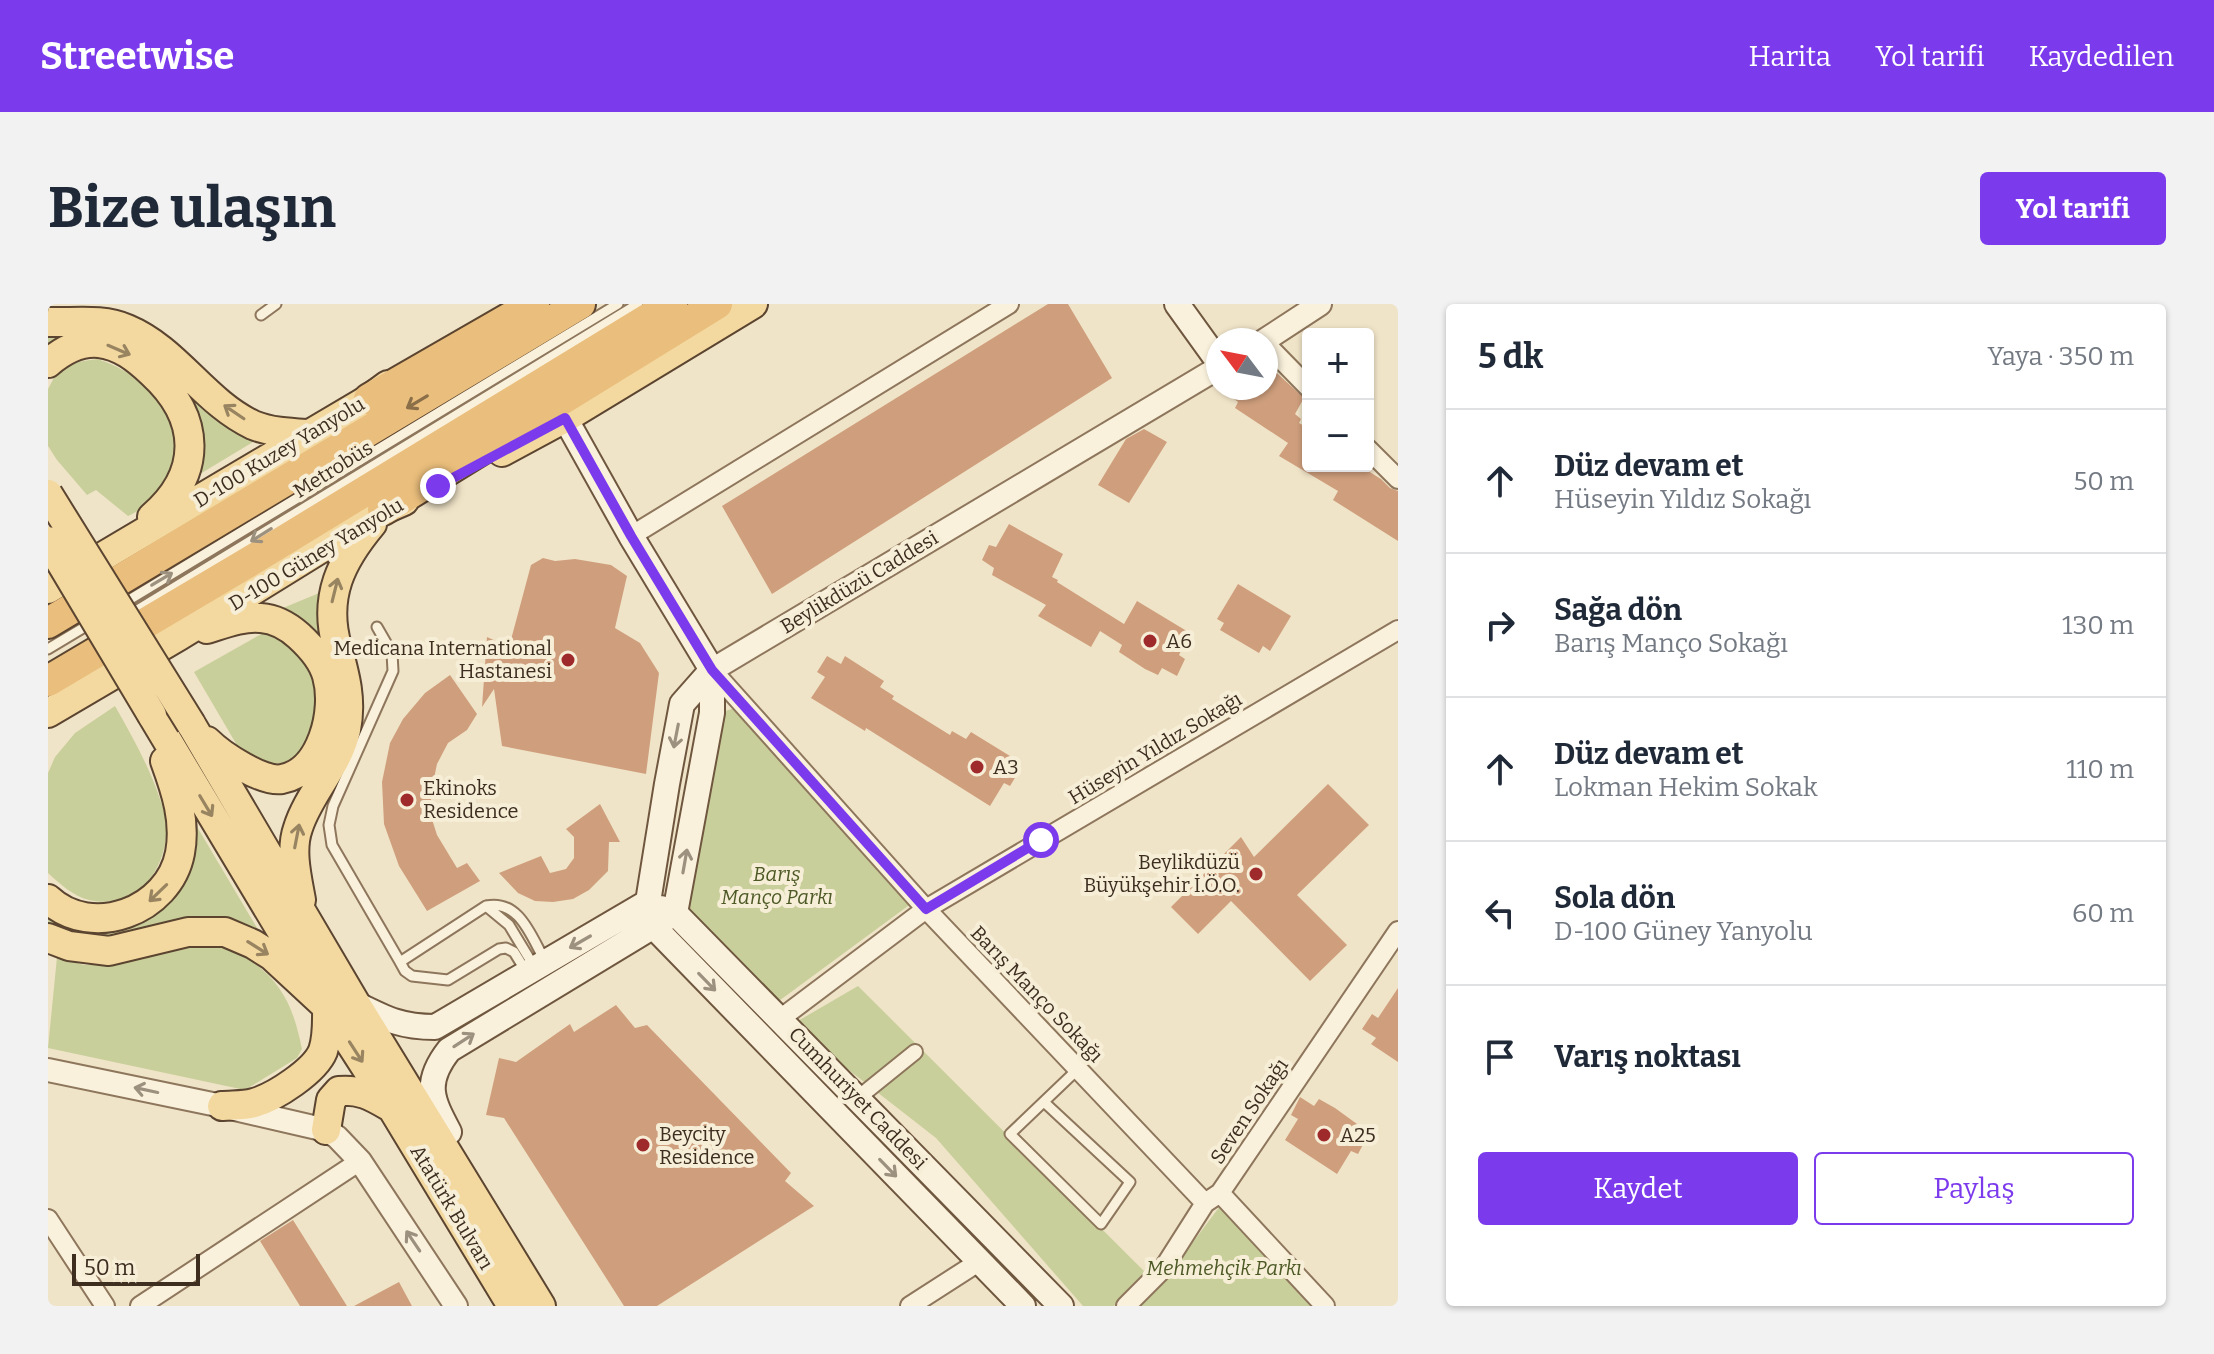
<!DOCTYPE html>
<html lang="tr">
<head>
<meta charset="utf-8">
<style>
	body { margin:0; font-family:Bitter,serif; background:#f2f2f3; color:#1f2937 }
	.controls { position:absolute; right:24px; top:24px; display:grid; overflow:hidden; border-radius:8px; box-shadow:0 2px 6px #0004 }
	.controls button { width:72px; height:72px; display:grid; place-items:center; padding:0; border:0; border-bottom:2px solid #e0e1e3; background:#fff; color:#1f2937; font:40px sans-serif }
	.compass { position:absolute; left:1158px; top:24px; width:72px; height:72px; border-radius:50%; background:#fff; box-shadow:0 2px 6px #0004; rotate:302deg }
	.scale { position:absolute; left:24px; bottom:20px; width:128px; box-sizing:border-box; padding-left:8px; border:4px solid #3d2e20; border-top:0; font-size:22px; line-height:28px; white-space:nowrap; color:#3d2e20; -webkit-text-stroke:6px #f7eed8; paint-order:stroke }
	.stop { position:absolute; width:24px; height:24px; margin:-18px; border:6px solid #7c3aed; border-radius:50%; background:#fff }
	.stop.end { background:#7c3aed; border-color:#fff; box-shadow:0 2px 8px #0008 }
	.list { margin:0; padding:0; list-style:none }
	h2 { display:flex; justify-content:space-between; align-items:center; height:104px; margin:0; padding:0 32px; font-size:34px }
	h2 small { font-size:26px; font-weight:400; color:#747a83 }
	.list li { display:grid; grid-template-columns:52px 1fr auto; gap:24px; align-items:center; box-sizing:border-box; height:144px; padding:0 32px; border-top:2px solid #e0e1e3 }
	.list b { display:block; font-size:30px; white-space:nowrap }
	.list p { margin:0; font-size:26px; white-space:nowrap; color:#747a83 }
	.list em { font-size:26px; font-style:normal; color:#747a83 }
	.actions { display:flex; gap:16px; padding:24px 32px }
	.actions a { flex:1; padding:18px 0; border:2px solid #7c3aed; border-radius:8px; text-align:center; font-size:28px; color:#7c3aed }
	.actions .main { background:#7c3aed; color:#fff }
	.icon { flex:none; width:44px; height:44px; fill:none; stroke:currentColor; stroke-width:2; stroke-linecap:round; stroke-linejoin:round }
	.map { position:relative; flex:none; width:1350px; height:1002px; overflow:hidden; border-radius:8px }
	header { display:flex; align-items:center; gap:48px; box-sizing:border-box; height:112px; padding:0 40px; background:#7c3aed; color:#fff }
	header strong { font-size:38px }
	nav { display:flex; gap:44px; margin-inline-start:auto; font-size:28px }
	.intro { display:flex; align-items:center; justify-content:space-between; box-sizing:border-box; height:192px; padding:0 48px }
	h1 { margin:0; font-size:56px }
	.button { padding:20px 36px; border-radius:8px; background:#7c3aed; color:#fff; font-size:28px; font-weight:700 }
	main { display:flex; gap:48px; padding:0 48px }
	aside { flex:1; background:#fff; border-radius:8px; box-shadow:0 2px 6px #0004 }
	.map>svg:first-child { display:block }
</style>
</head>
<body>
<header>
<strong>Streetwise</strong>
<nav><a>Harita</a><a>Yol tarifi</a><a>Kaydedilen</a></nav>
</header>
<div class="intro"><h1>Bize ulaşın</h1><a class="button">Yol tarifi</a></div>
<main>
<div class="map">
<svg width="1350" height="1002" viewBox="0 0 1350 1002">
	<rect width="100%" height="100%" fill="#f0e4c8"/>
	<path fill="#c9cf9b" d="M57,25L93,39L117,58L174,114L209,132L210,135L147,173C157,123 139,86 101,53C89,43 75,32 58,29C36,26 18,34 0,45V27Z
		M49,55C101,70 147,125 116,178C106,194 97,204 80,212L48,186L39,191L9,156L0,142V85L8,70L22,59Z
		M276,287L284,360L260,324L235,304Z
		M215,329L235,331L263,361L271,403L259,446L242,459L223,460L190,443L146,368Z
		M67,402C84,432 101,462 112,495C114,501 117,507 118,513C123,559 93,608 41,596C25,592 12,580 0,569V469L7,453L27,429Z
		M687,404L864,599L720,705L633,607L674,408Z
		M148,521L215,634L59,638L0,622V608L94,614L143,524Z
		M156,641H170L207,654L205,658C237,682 246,707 254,745L249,754L197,786L0,744L9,653L36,661H67L107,650Z
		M810,682L1099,970L1066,1002H1035L888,834L743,721Z
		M1172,902L1262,1002H1093L1110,985Z"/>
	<path fill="#cf9f7d" d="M1000,0H1020L1064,74L724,290L674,202Z
		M1218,61L1231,71L1256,94L1247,110L1253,115L1251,119L1260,124V162H1312L1333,175L1342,184L1350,187V237L1285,196L1290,187L1231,152L1240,139L1187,104L1190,98L1172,84H1218Z
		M1096,125L1119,138L1081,199L1050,181L1078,135Z
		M961,220L1015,250L1004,273L1010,276L1009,278L1076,320L1089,297L1142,329L1131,351L1137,355L1129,372L1114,364L1110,371L1097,365L1071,348L1074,341L1052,327L1043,343L990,312L998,301L944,271L946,264L934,256L941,241L948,243Z
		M495,254L507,257L527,255L563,261L579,272L567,324L592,339L611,369L598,470L454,442L446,385L434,403L439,333L461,343L483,261Z
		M1190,280L1243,312L1222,347L1215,342L1211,349L1172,326L1176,319L1169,315Z
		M779,352L793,360L797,352L836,377L832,383L846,392L844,395L902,431L904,427L918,435L923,428L962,452L958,459L971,467L962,482L956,479L942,502L818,424L817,427L763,394L777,373L769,368Z
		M402,371L429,410L419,426L400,439L389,460L384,484L382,509L389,531L409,564L419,559L432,577L379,607L351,562L336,520L334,478L342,439L355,415L377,389Z
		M1280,480L1321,521L1249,591L1299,641L1262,677L1183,597L1150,630L1123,603L1193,533L1206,553Z
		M552,500L572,538H561L560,567L541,586L525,595L505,598L487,597L470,589L451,569L493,552L502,569L518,565L526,554V533L518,525Z
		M1350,684V758L1323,740L1328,734L1314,725L1324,710L1330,714Z
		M568,701L587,724L599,721L743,869L737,877L766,902L609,1002H576L456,814L438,811L451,754L468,758L522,720L526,728Z
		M1252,793L1266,802L1271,795L1287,804L1309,820L1306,826L1318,835L1310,850L1303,847L1289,870L1237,836L1250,815L1243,811Z
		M245,916L299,1002H252L212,937Z
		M351,978L364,1002H306Z"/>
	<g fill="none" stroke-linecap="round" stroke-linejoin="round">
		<defs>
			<path id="service" d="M213,11L228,0
				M71,302L570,0
				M81,311L590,0
				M329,323L344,349L345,367L285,502L281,521L284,541L352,658L438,602C471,595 483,632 496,655
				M0,345L45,318
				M438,602L461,621L487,664
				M352,658L357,667L364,672L400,676L451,645L458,644L466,648L479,669
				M996,798L1082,878L1053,920L962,830L1030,765"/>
			<path id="pedestrian" d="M810,794L867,748"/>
			<path id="minor" d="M1218,40L1260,83
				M1320,145L1350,175
				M583,232L961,0
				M664,366L878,605L1157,899
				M732,715L878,605L1350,326
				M1172,889L1277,1002
				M0,915L57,1002
				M92,1002L312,857
				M862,1002L932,957
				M1078,1002L1115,965L1157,899L1172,889L1350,627"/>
			<path id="tertiary" d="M1217,36L1272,0
				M664,366L1170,64
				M0,766L174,802L278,826L289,833L312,857L408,1002"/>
			<path id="secondary" d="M1129,0L1170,57
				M517,114L583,232L664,366
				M664,366L634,400L619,480L600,598L605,622L975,1002
				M613,604L627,609L1013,1002
				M308,700C338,715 353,723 387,723L600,598
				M401,828C384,796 375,779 401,746L627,609L664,409V366"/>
			<path id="primary" d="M0,18C26,19 54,14 79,25C129,46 156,98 205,121C222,128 241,129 259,130
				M0,59C14,47 31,37 51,39C72,41 89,55 104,69C153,114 155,169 104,213
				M454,148L517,114L705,0
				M0,285L321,95L340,81
				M159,325C175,320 195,312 213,314C227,315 241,323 251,332C263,343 275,357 279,372C289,406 274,468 234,475C215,479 173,451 159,437
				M0,409L131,332L335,206L356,197
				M104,411L279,703L344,804L464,1002
				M143,420L308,700L493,1002
				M0,595C44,636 121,607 132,549C138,517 128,487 117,457
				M253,596C249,574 242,546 250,524C261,489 290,463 298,426C304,396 297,371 289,342C275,293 293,257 324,220
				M0,634L21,642L61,647L140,628H177L205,640L224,652L279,703C279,717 280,732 275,747C267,767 227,793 206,799C196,802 184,801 174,802
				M278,826L283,796L291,787C313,785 325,793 344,804"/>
			<path id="trunk" d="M321,95L486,0
				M335,206L669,0
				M0,319L532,0
				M0,377L199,259L624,0"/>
		</defs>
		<use href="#service" stroke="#8d765c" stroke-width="13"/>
		<use href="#pedestrian" stroke="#8d765c" stroke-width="18"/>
		<use href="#minor" stroke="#8d765c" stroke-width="22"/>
		<use href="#tertiary" stroke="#8d765c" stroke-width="26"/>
		<use href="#secondary" stroke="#6f573f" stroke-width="28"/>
		<use href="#primary" stroke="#5b4430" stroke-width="32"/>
		<use href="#trunk" stroke="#5b4430" stroke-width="34"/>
		<use href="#service" stroke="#faf1dc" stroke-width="9"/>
		<use href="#pedestrian" stroke="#faf1dc" stroke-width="14"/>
		<use href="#minor" stroke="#faf1dc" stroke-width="18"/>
		<use href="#tertiary" stroke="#faf1dc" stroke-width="22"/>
		<use href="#secondary" stroke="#faf1dc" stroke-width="24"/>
		<use href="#primary" stroke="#f3d9a0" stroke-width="28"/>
		<use href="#trunk" stroke="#eabe7c" stroke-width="30"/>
		<defs>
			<path id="primary-bridge" d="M0,190L143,420
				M0,237L104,411"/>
		</defs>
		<use href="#primary-bridge" stroke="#5b4430" stroke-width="32" stroke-linecap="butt"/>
		<use href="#primary-bridge" stroke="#f3d9a0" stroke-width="28"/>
	</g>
	<defs><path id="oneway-shaft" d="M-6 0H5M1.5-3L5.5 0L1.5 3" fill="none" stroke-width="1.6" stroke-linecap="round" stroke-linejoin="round" transform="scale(2)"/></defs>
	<g stroke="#988460">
		<use href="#oneway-shaft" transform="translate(71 46) rotate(23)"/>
		<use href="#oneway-shaft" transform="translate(186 108) rotate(-146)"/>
		<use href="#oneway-shaft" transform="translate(287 286) rotate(-76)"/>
		<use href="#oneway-shaft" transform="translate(158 502) rotate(59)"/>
		<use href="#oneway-shaft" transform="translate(249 532) rotate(-79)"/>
		<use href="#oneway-shaft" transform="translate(110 589) rotate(136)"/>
		<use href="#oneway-shaft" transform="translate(210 644) rotate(32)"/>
		<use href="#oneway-shaft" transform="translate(308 748) rotate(57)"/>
	</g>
	<use stroke="#8b6f49" href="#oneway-shaft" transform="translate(369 98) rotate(149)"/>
	<g stroke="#9c907e">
		<use href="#oneway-shaft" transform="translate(213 231) rotate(148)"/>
		<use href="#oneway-shaft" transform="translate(114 275) rotate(-31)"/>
		<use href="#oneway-shaft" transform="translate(628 432) rotate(101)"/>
		<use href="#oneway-shaft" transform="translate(637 557) rotate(-80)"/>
		<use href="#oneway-shaft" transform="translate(532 638) rotate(150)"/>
		<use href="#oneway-shaft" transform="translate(659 678) rotate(46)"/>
		<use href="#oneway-shaft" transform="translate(416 736) rotate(-33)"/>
		<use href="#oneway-shaft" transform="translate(98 786) rotate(-168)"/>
		<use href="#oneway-shaft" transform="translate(840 864) rotate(46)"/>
		<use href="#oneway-shaft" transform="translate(365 937) rotate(-124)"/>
	</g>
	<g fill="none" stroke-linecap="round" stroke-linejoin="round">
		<path stroke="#7c3aed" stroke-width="10" d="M390,182L517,114L583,232L664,366L878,605L993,536"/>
	</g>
	<g fill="#9e2a2b" stroke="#f7eed8" stroke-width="3">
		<circle cx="1102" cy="337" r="8"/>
		<circle cx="520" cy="356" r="8"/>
		<circle cx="929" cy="463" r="8"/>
		<circle cx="359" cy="496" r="8"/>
		<circle cx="1208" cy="570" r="8"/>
		<circle cx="1276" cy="831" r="8"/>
		<circle cx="595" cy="841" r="8"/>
	</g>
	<g text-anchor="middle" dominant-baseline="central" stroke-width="8" stroke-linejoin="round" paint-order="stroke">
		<g font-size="20" fill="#3d2e20" stroke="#f7eed8">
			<text transform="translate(231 148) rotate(-31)">D-100 Kuzey Yanyolu</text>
			<text transform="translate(285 165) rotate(-32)">Metrobüs</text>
			<text transform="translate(268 250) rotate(-31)">D-100 Güney Yanyolu</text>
			<text transform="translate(811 278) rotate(-31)">Beylikdüzü Caddesi</text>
			<text transform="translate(1107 444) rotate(-31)">Hüseyin Yıldız Sokağı</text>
			<text transform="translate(989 690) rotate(46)">Barış Manço Sokağı</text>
			<text transform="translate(810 794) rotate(46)">Cumhuriyet Caddesi</text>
			<text transform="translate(1201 807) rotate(-56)">Seven Sokağı</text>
			<text transform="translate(404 903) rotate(59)">Atatürk Bulvarı</text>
		</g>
		<g font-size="20" fill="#3d2e20" stroke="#f7eed8" text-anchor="start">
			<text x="1118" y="337">A6</text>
			<text x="504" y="344" text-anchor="end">Medicana International<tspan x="504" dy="23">Hastanesi</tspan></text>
			<text x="945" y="463">A3</text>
			<text x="375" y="484">Ekinoks<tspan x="375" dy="23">Residence</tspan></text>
			<text x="1192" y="558" text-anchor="end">Beylikdüzü<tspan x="1192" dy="23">Büyükşehir İ.Ö.O.</tspan></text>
			<text x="611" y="830">Beycity<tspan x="611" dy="23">Residence</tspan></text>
			<text x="1292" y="831">A25</text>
		</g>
		<g font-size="20" font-style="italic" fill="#4d5a26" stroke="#f7eed8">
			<text x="729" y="570">Barış<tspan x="729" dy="23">Manço Parkı</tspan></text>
			<text x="1176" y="964">Mehmehçik Parkı</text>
		</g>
	</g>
</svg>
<div class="controls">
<button>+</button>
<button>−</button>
</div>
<svg class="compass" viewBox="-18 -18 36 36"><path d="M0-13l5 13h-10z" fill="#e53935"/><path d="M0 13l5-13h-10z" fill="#747a83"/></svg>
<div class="scale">50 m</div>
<div class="stop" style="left:993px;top:536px"></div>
<div class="stop end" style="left:390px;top:182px"></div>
</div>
<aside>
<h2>5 dk<small>Yaya · 350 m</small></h2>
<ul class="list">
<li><svg class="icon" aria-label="ahead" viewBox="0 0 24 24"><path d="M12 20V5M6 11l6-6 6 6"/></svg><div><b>Düz devam et</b><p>Hüseyin Yıldız Sokağı</p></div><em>50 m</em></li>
<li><svg class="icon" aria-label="right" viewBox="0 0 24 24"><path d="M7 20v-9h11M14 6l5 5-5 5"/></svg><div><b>Sağa dön</b><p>Barış Manço Sokağı</p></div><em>130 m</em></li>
<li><svg class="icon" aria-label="ahead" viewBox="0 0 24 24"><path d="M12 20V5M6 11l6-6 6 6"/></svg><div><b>Düz devam et</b><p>Lokman Hekim Sokak</p></div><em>110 m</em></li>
<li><svg class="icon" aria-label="left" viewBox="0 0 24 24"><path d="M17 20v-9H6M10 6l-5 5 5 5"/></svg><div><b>Sola dön</b><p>D-100 Güney Yanyolu</p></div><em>60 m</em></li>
<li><svg class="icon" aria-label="arrive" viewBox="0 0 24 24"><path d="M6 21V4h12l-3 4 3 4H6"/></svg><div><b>Varış noktası</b></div></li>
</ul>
<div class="actions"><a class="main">Kaydet</a><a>Paylaş</a></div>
</aside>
</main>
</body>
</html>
